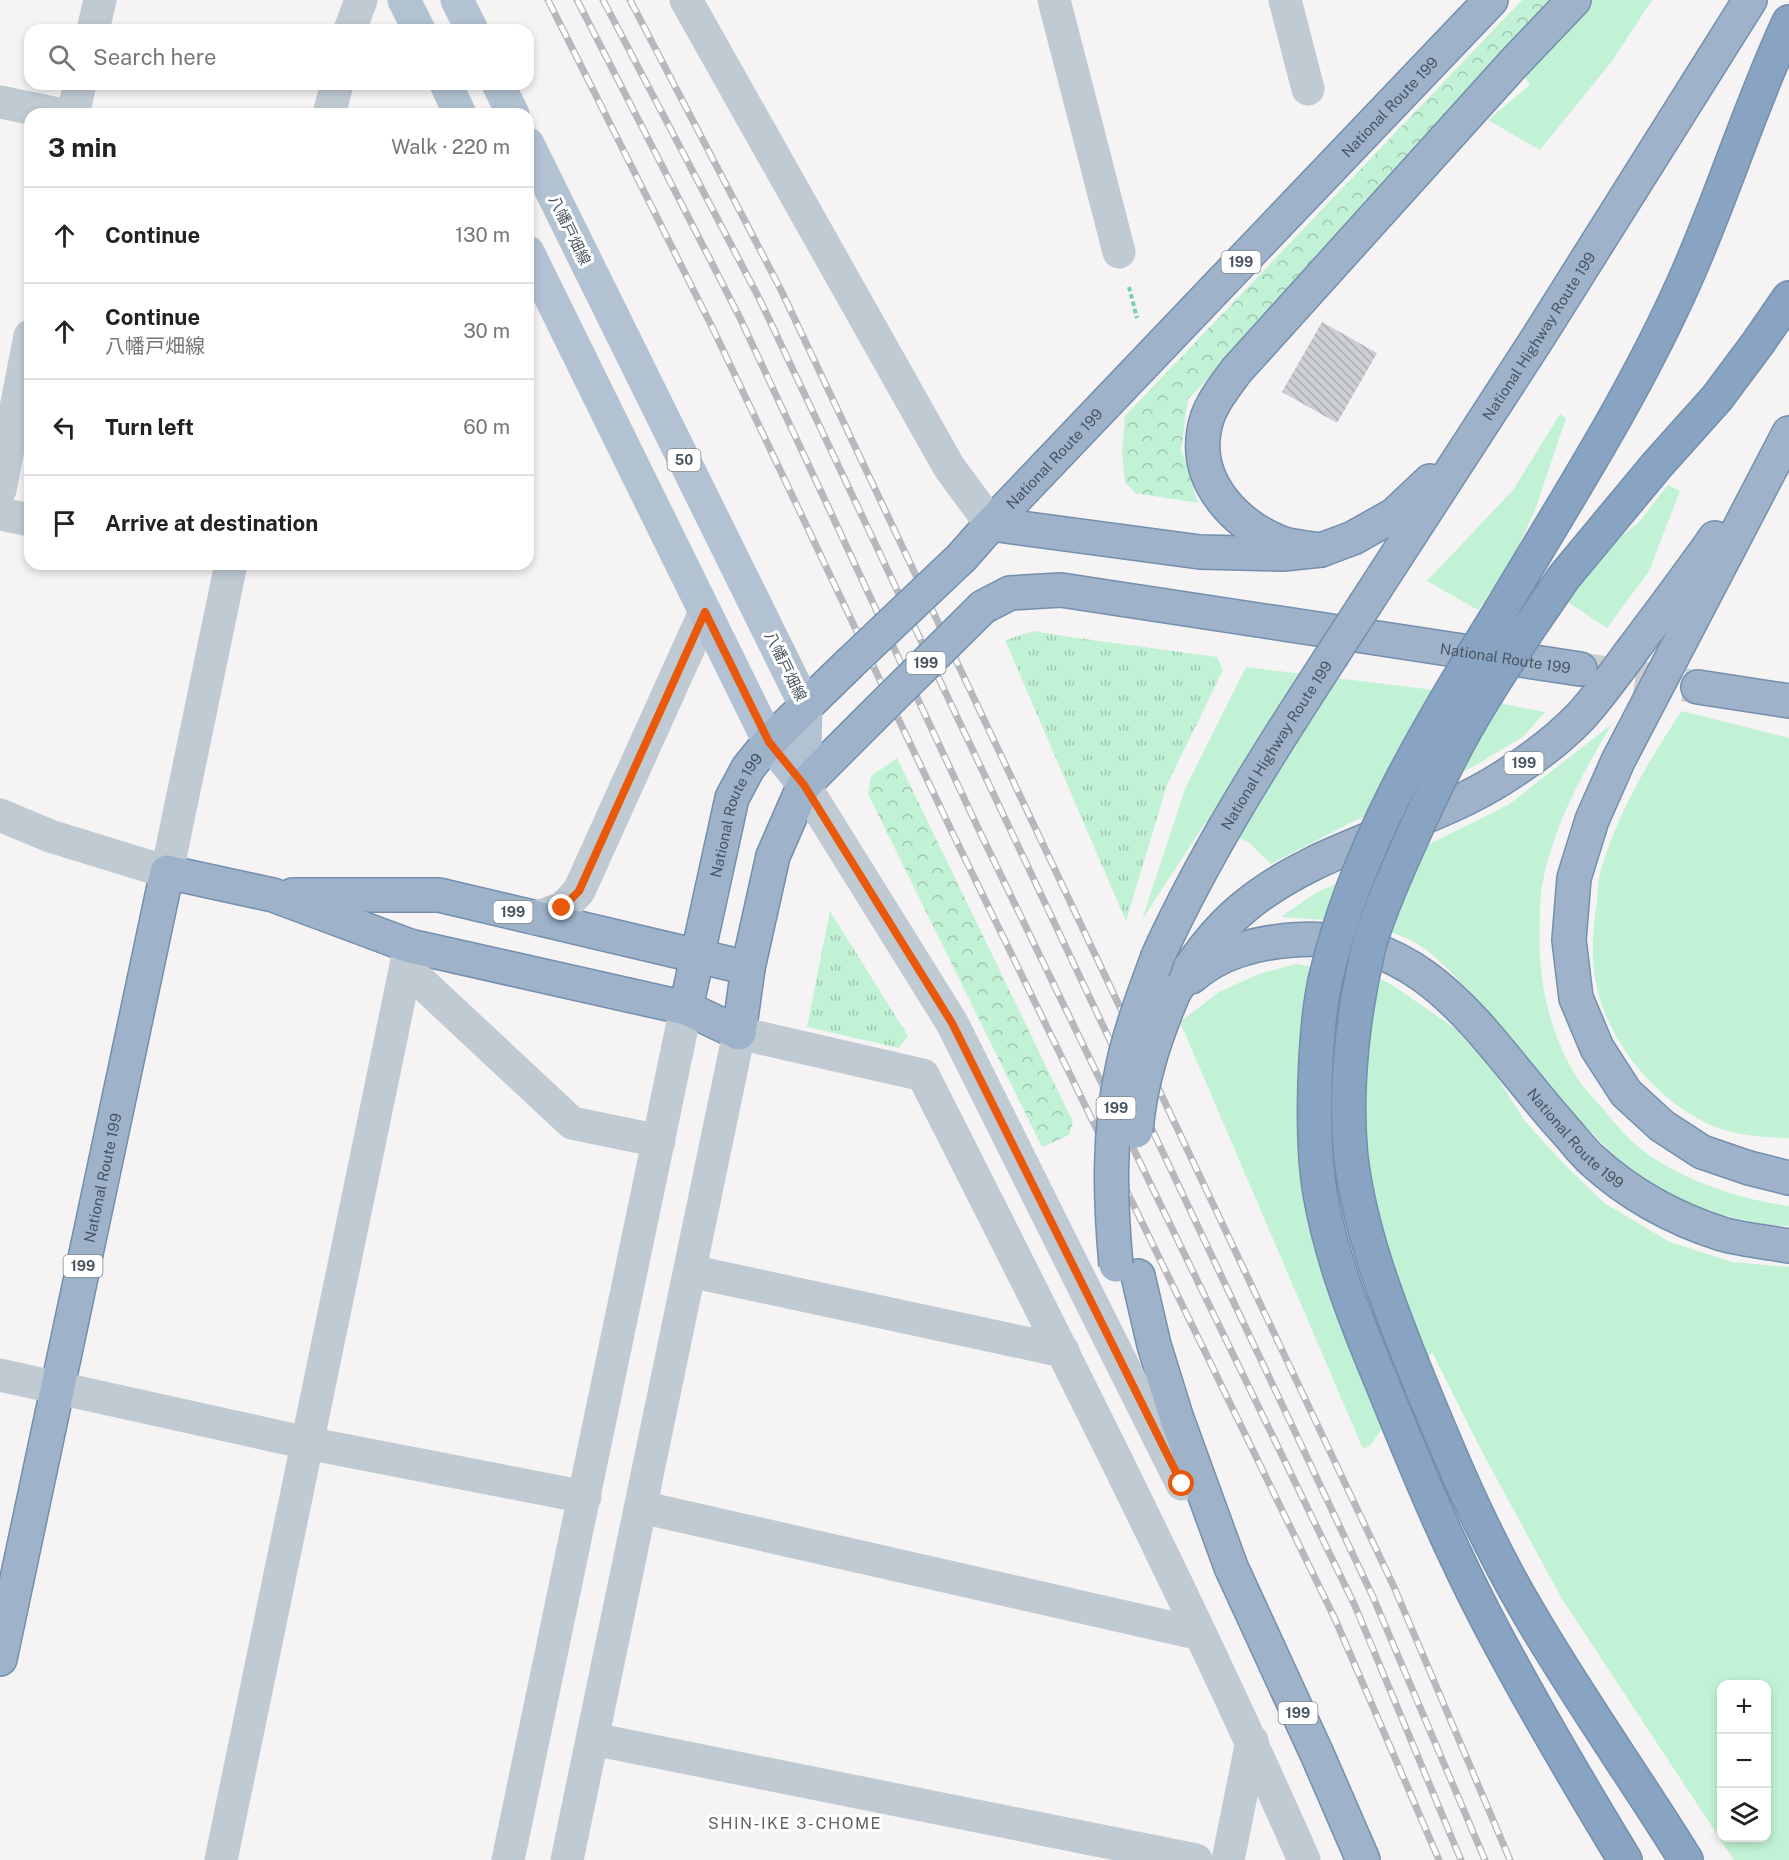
<!DOCTYPE html>
<html lang="en">
<head>
<meta charset="utf-8">
<style>
	body { margin:0; font-family:"Public Sans","Noto Sans JP",sans-serif; background:#f6f6f6; color:#222 }
	.controls { position:absolute; right:18px; bottom:18px; display:grid; overflow:hidden; border-radius:12px; box-shadow:0 3px 9px #0003 }
	.controls button { width:54px; height:54px; display:grid; place-items:center; padding:0; border:0; border-bottom:2px solid #e0e0e0; background:#fff; color:#222; font:30px sans-serif }
	.stop { position:absolute; width:18px; height:18px; margin:-14px; border:4px solid #ea580c; border-radius:50%; background:#fff }
	.stop.end { background:#ea580c; border-color:#fff; box-shadow:0 2px 6px #0008 }
	.list { margin:0; padding:0; list-style:none }
	h2 { display:flex; justify-content:space-between; align-items:center; height:78px; margin:0; padding:0 24px; font-size:26px }
	h2 small { font-size:20px; font-weight:400; color:#767676 }
	.list li { display:grid; grid-template-columns:39px 1fr auto; gap:18px; align-items:center; box-sizing:border-box; height:96px; padding:0 24px; border-top:2px solid #e0e0e0 }
	.list b { display:block; font-size:22px; white-space:nowrap }
	.list p { margin:0; font-size:20px; white-space:nowrap; color:#767676 }
	.list em { font-size:20px; font-style:normal; color:#767676 }
	.icon { flex:none; width:33px; height:33px; fill:none; stroke:currentColor; stroke-width:2; stroke-linecap:round; stroke-linejoin:round }
	.map { position:relative; flex:none; width:1789px; height:1860px; overflow:hidden }
	.search { position:absolute; background:#fff; box-shadow:0 3px 9px #0003; left:24px; top:24px; width:510px; height:66px; display:flex; align-items:center; gap:15px; box-sizing:border-box; padding:0 21px; border-radius:18px; color:#767676; font-size:22px }
	.panel { position:absolute; background:#fff; box-shadow:0 3px 9px #0003; left:24px; top:108px; width:510px; height:462px; border-radius:18px }
	.map>svg:first-child { display:block }
</style>
</head>
<body>
<div class="map">
<svg width="1789" height="1860" viewBox="0 0 1789 1860">
	<defs>
		<pattern id="forest-crowns" width="20" height="18" patternUnits="userSpaceOnUse" patternTransform="scale(1.5)"><rect width="20" height="18" fill="#c1f2d5"/><path d="M2 6a3 3 0 1 1 6 0M12 15a3 3 0 1 1 6 0" fill="none" stroke="#9fc7b0"/></pattern>
		<pattern id="park-tufts" width="24" height="20" patternUnits="userSpaceOnUse" patternTransform="scale(1.5)"><rect width="24" height="20" fill="#c1f2d5"/><path d="M3 7l-1-3M5 7V3M7 7l1-3M15 17l-1-3M17 17v-4M19 17l1-3" fill="none" stroke="#9fc7b0"/></pattern>
		<pattern id="building-back-hatch" width="6" height="6" patternUnits="userSpaceOnUse" patternTransform="scale(1.5)"><rect width="6" height="6" fill="#cdcfd5"/><path d="M-1 5l2 2M0 0l6 6M5-1l2 2" fill="none" stroke="#a8abb0"/></pattern>
	</defs>
	<rect width="100%" height="100%" fill="#f5f3f3"/>
	<path fill="#c1f2d5" fill-rule="evenodd" d="M1588,0H1652L1612,61L1540,150L1488,120L1530,85L1521,70Z
		M1560,414L1566,418L1535,510L1510,564L1478,610L1427,581L1513,490Z
		M1668,485L1680,491L1649,571L1607,628L1566,601L1605,550L1639,522Z
		M1246,667L1426,689L1545,712L1523,737L1467,770L1348,824L1271,864L1248,842L1205,823L1142,920L1185,789Z
		M1682,711L1789,738V1138C1764,1137 1736,1136 1713,1126C1650,1098 1597,1030 1593,960C1592,940 1594,920 1597,901C1598,890 1598,879 1601,869C1618,813 1649,759 1682,711Z
		M1612,724C1582,774 1552,828 1542,886C1540,896 1540,908 1540,918C1537,975 1547,1030 1578,1079C1585,1090 1596,1100 1604,1110C1617,1126 1632,1144 1649,1155C1691,1183 1739,1199 1789,1206V1226C1724,1224 1652,1192 1606,1147C1559,1102 1522,1047 1477,1000C1460,982 1436,954 1414,942C1381,923 1319,919 1281,917L1317,892L1421,848L1508,805Z
		M1296,964L1371,975L1389,983L1456,1029L1491,1068L1524,1120L1561,1161L1604,1203L1670,1242L1732,1262L1789,1267V1860H1734L1562,1599L1479,1446L1432,1352L1371,1445L1363,1449L1180,1022L1219,992L1259,974ZM1722,1684H1766V1838H1722Z"/>
	<path fill="url(#forest-crowns)" d="M1522,0H1552L1458,99L1419,160L1379,206L1188,399L1181,451L1183,454L1198,503L1135,493L1125,482L1122,452L1125,416Z
		M897,758L1073,1122L1069,1135L1042,1147L868,794L871,776Z"/>
	<path fill="url(#park-tufts)" d="M1034,631L1063,636L1217,657L1223,670L1167,785L1126,921L1005,640Z
		M830,911L908,1036L899,1048L807,1027Z"/>
	<path fill="url(#building-back-hatch)" d="M1322,322L1377,353L1337,423L1282,392Z"/>
	<g fill="none" stroke-linecap="round" stroke-linejoin="round">
		<path stroke="#caccce" stroke-width="33" stroke-dasharray="33 16" stroke-linecap="butt" d="M1587,670L1698,687"/>
		<defs>
			<g id="trunk">
				<path d="M1789,433L1618,761L1592,820L1574,878L1569,940L1576,998L1597,1048L1626,1093L1662,1126L1702,1152L1749,1168L1789,1178"/>
				<path d="M991,524L1200,552L1283,554L1321,550L1353,538L1394,515L1430,481"/>
				<path d="M1321,550C1308,548 1293,547 1281,543C1236,525 1195,483 1204,431C1207,408 1223,389 1236,371L1513,64L1574,0"/>
				<path id="s1" d="M962,557L991,524L1491,0"/>
				<path id="s2" d="M1366,603L1539,336L1750,0"/>
				<path id="s3" d="M983,607L1010,593L1061,590L1580,669"/>
				<path d="M1698,687L1789,701"/>
				<path d="M293,895H439L748,968"/>
				<path id="s4" d="M1158,956C1206,851 1268,754 1331,657"/>
				<path id="s5" d="M1191,977C1220,952 1255,943 1292,940C1429,928 1486,1043 1565,1130C1574,1140 1582,1151 1592,1160C1629,1194 1675,1219 1722,1234C1743,1240 1767,1242 1789,1246"/>
				<path d="M1174,992C1194,961 1215,931 1243,908C1320,843 1427,829 1510,773C1535,757 1560,738 1581,716C1600,695 1617,671 1634,648C1661,612 1689,575 1715,538"/>
				<path id="s6" d="M686,1008L732,798L748,768L769,742L848,665"/>
				<path d="M1138,1276L1154,1345L1177,1419L1231,1567L1317,1754L1363,1860"/>
				<path id="s7" d="M0,1659L167,872L273,895L410,946L686,1008L739,1033L748,968L773,856L804,785L870,719"/>
			</g>
			<path id="motorway" d="M1501,610C1565,502 1634,395 1685,280C1723,195 1750,106 1789,22
				M1529,628L1564,577L1657,465L1717,398L1758,343L1789,298
				M1413,1366C1447,1449 1481,1532 1527,1610C1576,1695 1634,1776 1686,1860
				M1380,1378C1413,1459 1446,1541 1487,1619C1530,1701 1577,1781 1625,1860"/>
		</defs>
		<use href="#trunk" stroke="#748fae" stroke-width="36"/>
		<use href="#motorway" stroke="#748fae" stroke-width="36"/>
		<path stroke="#77d2a6" stroke-width="4" stroke-dasharray="4.5 3" stroke-linecap="butt" d="M1129,287L1137,318"/>
		<path stroke="#c0cad2" stroke-width="33" d="M686,0L949,467L991,524
			M1054,0L1119,252
			M1285,0L1308,89
			M93,30L100,0
			M0,102L58,114
			M73,114L80,84
			M0,490L30,336
			M0,514L30,520
			M535,918L563,908L579,891L705,612
			M406,968L572,1123L659,1141
			M739,1033L923,1075C1054,1334 1187,1594 1304,1860
			M690,1271L1063,1351
			M0,1375L307,1443L585,1497
			M641,1507L1200,1634
			M593,1739L1196,1860
			M221,1860L410,946
			M1228,1860L1252,1741"/>
		<path stroke="#c0cad2" stroke-width="33" d="M350,30L361,0
			M329,114L337,84
			M804,785L952,1023L1182,1484
			M0,815L50,836L167,872L231,564
			M508,1860L686,1008
			M567,1860L739,1033"/>
		<path stroke="#b2c2d2" stroke-width="33" d="M404,0L419,30
			M457,0L472,30
			M446,84L460,114
			M498,84L513,114
			M528,144L806,707L804,785
			M528,252L769,742L804,785"/>
		<use href="#trunk" stroke="#9eb3ca" stroke-width="33"/>
		<use href="#motorway" stroke="#89a4c2" stroke-width="33"/>
		<defs>
			<path id="rail" d="M548,0L714,331L954,836L1335,1619L1439,1860
				M577,0L740,318L977,826L1355,1606L1461,1860
				M603,0L760,300L1373,1597L1485,1860
				M630,0L781,290L1394,1587L1510,1860"/>
		</defs>
		<use href="#rail" stroke="#b5b8bd" stroke-width="7"/>
		<use href="#rail" stroke="#fff" stroke-width="4.5" stroke-dasharray="14" stroke-linecap="butt"/>
		<defs>
			<path id="trunk-bridge" d="M1331,657L1366,603
				M848,665L962,557
				M870,719L983,607
				M1136,1131C1140,1082 1155,1037 1174,992
				M1116,1265C1110,1200 1108,1130 1123,1065C1131,1028 1145,992 1158,956"/>
			<path id="motorway-bridge" d="M1413,1366C1386,1298 1360,1230 1351,1158C1344,1090 1353,1012 1369,946C1377,917 1394,878 1407,849C1423,813 1439,778 1458,743C1479,703 1505,665 1529,628
				M1380,1378C1355,1318 1331,1257 1320,1193C1314,1158 1314,1120 1315,1084C1316,1050 1318,1014 1325,981C1356,845 1429,727 1501,610"/>
		</defs>
		<use href="#trunk-bridge" stroke="#748fae" stroke-width="36" stroke-linecap="butt"/>
		<use href="#motorway-bridge" stroke="#748fae" stroke-width="36" stroke-linecap="butt"/>
		<use href="#trunk-bridge" stroke="#9eb3ca" stroke-width="33"/>
		<use href="#motorway-bridge" stroke="#89a4c2" stroke-width="33"/>
	</g>
	<g fill="none" stroke-linecap="round" stroke-linejoin="round">
		<path stroke="#ea580c" stroke-width="8" d="M562,908L579,891L705,612L769,742L804,785L952,1023L1182,1484"/>
	</g>
	<g text-anchor="middle" dominant-baseline="central" stroke-width="6" stroke-linejoin="round" paint-order="stroke">
		<g fill="#fff" stroke="#808990" stroke-width="1.5">
			<rect x="1221.5" y="251" width="39" height="22" rx="4.5"/>
			<rect x="667.5" y="449" width="33" height="22" rx="4.5"/>
			<rect x="906.5" y="652" width="39" height="22" rx="4.5"/>
			<rect x="1504.5" y="752" width="39" height="22" rx="4.5"/>
			<rect x="493.5" y="901" width="39" height="22" rx="4.5"/>
			<rect x="1096.5" y="1097" width="39" height="22" rx="4.5"/>
			<rect x="63.5" y="1255" width="39" height="22" rx="4.5"/>
			<rect x="1278.5" y="1702" width="39" height="22" rx="4.5"/>
		</g>
		<g font-size="14" font-weight="bold" fill="#495661">
			<text x="1241" y="262">199</text>
			<text x="684" y="460">50</text>
			<text x="926" y="663">199</text>
			<text x="1524" y="763">199</text>
			<text x="513" y="912">199</text>
			<text x="1116" y="1108">199</text>
			<text x="83" y="1266">199</text>
			<text x="1298" y="1713">199</text>
		</g>
		<g font-size="15" fill="#495661" stroke="#fff">
			<text stroke="none"><textPath href="#s1" startOffset="621">National Route 199</textPath></text>
			<text transform="translate(570 230) rotate(64)">八幡戸畑線</text>
			<text stroke="none"><textPath href="#s2" startOffset="318">National Highway Route 199</textPath></text>
			<text stroke="none"><textPath href="#s1" startOffset="135">National Route 199</textPath></text>
			<text stroke="none"><textPath href="#s3" startOffset="531">National Route 199</textPath></text>
			<text transform="translate(786 666) rotate(64)">八幡戸畑線</text>
			<text stroke="none"><textPath href="#s4" startOffset="242">National Highway Route 199</textPath></text>
			<text stroke="none"><textPath href="#s6" startOffset="200">National Route 199</textPath></text>
			<text stroke="none"><textPath href="#s5" startOffset="472">National Route 199</textPath></text>
			<text stroke="none"><textPath href="#s7" startOffset="492">National Route 199</textPath></text>
		</g>
		<g font-size="16" letter-spacing="1.5" fill="#5f6368" stroke="#fff">
			<text x="795" y="1823">SHIN-IKE 3-CHOME</text>
		</g>
	</g>
</svg>
<div class="controls">
<button>+</button>
<button>−</button>
<button><svg class="icon" aria-label="layers" viewBox="0 0 24 24"><path d="M12 4l9 5-9 5-9-5zM3 14l9 5 9-5"/></svg></button>
</div>
<div class="stop" style="left:1182px;top:1484px"></div>
<div class="stop end" style="left:562px;top:908px"></div>
<div class="search"><svg class="icon" aria-label="search" viewBox="0 0 24 24"><circle cx="10" cy="10" r="6"/><path d="M15 15l6 6"/></svg>Search here</div>
<section class="panel">
<h2>3 min<small>Walk · 220 m</small></h2>
<ul class="list">
<li><svg class="icon" aria-label="ahead" viewBox="0 0 24 24"><path d="M12 20V5M6 11l6-6 6 6"/></svg><div><b>Continue</b></div><em>130 m</em></li>
<li><svg class="icon" aria-label="ahead" viewBox="0 0 24 24"><path d="M12 20V5M6 11l6-6 6 6"/></svg><div><b>Continue</b><p>八幡戸畑線</p></div><em>30 m</em></li>
<li><svg class="icon" aria-label="left" viewBox="0 0 24 24"><path d="M17 20v-9H6M10 6l-5 5 5 5"/></svg><div><b>Turn left</b></div><em>60 m</em></li>
<li><svg class="icon" aria-label="arrive" viewBox="0 0 24 24"><path d="M6 21V4h12l-3 4 3 4H6"/></svg><div><b>Arrive at destination</b></div></li>
</ul>
</section>
</div>
</body>
</html>
